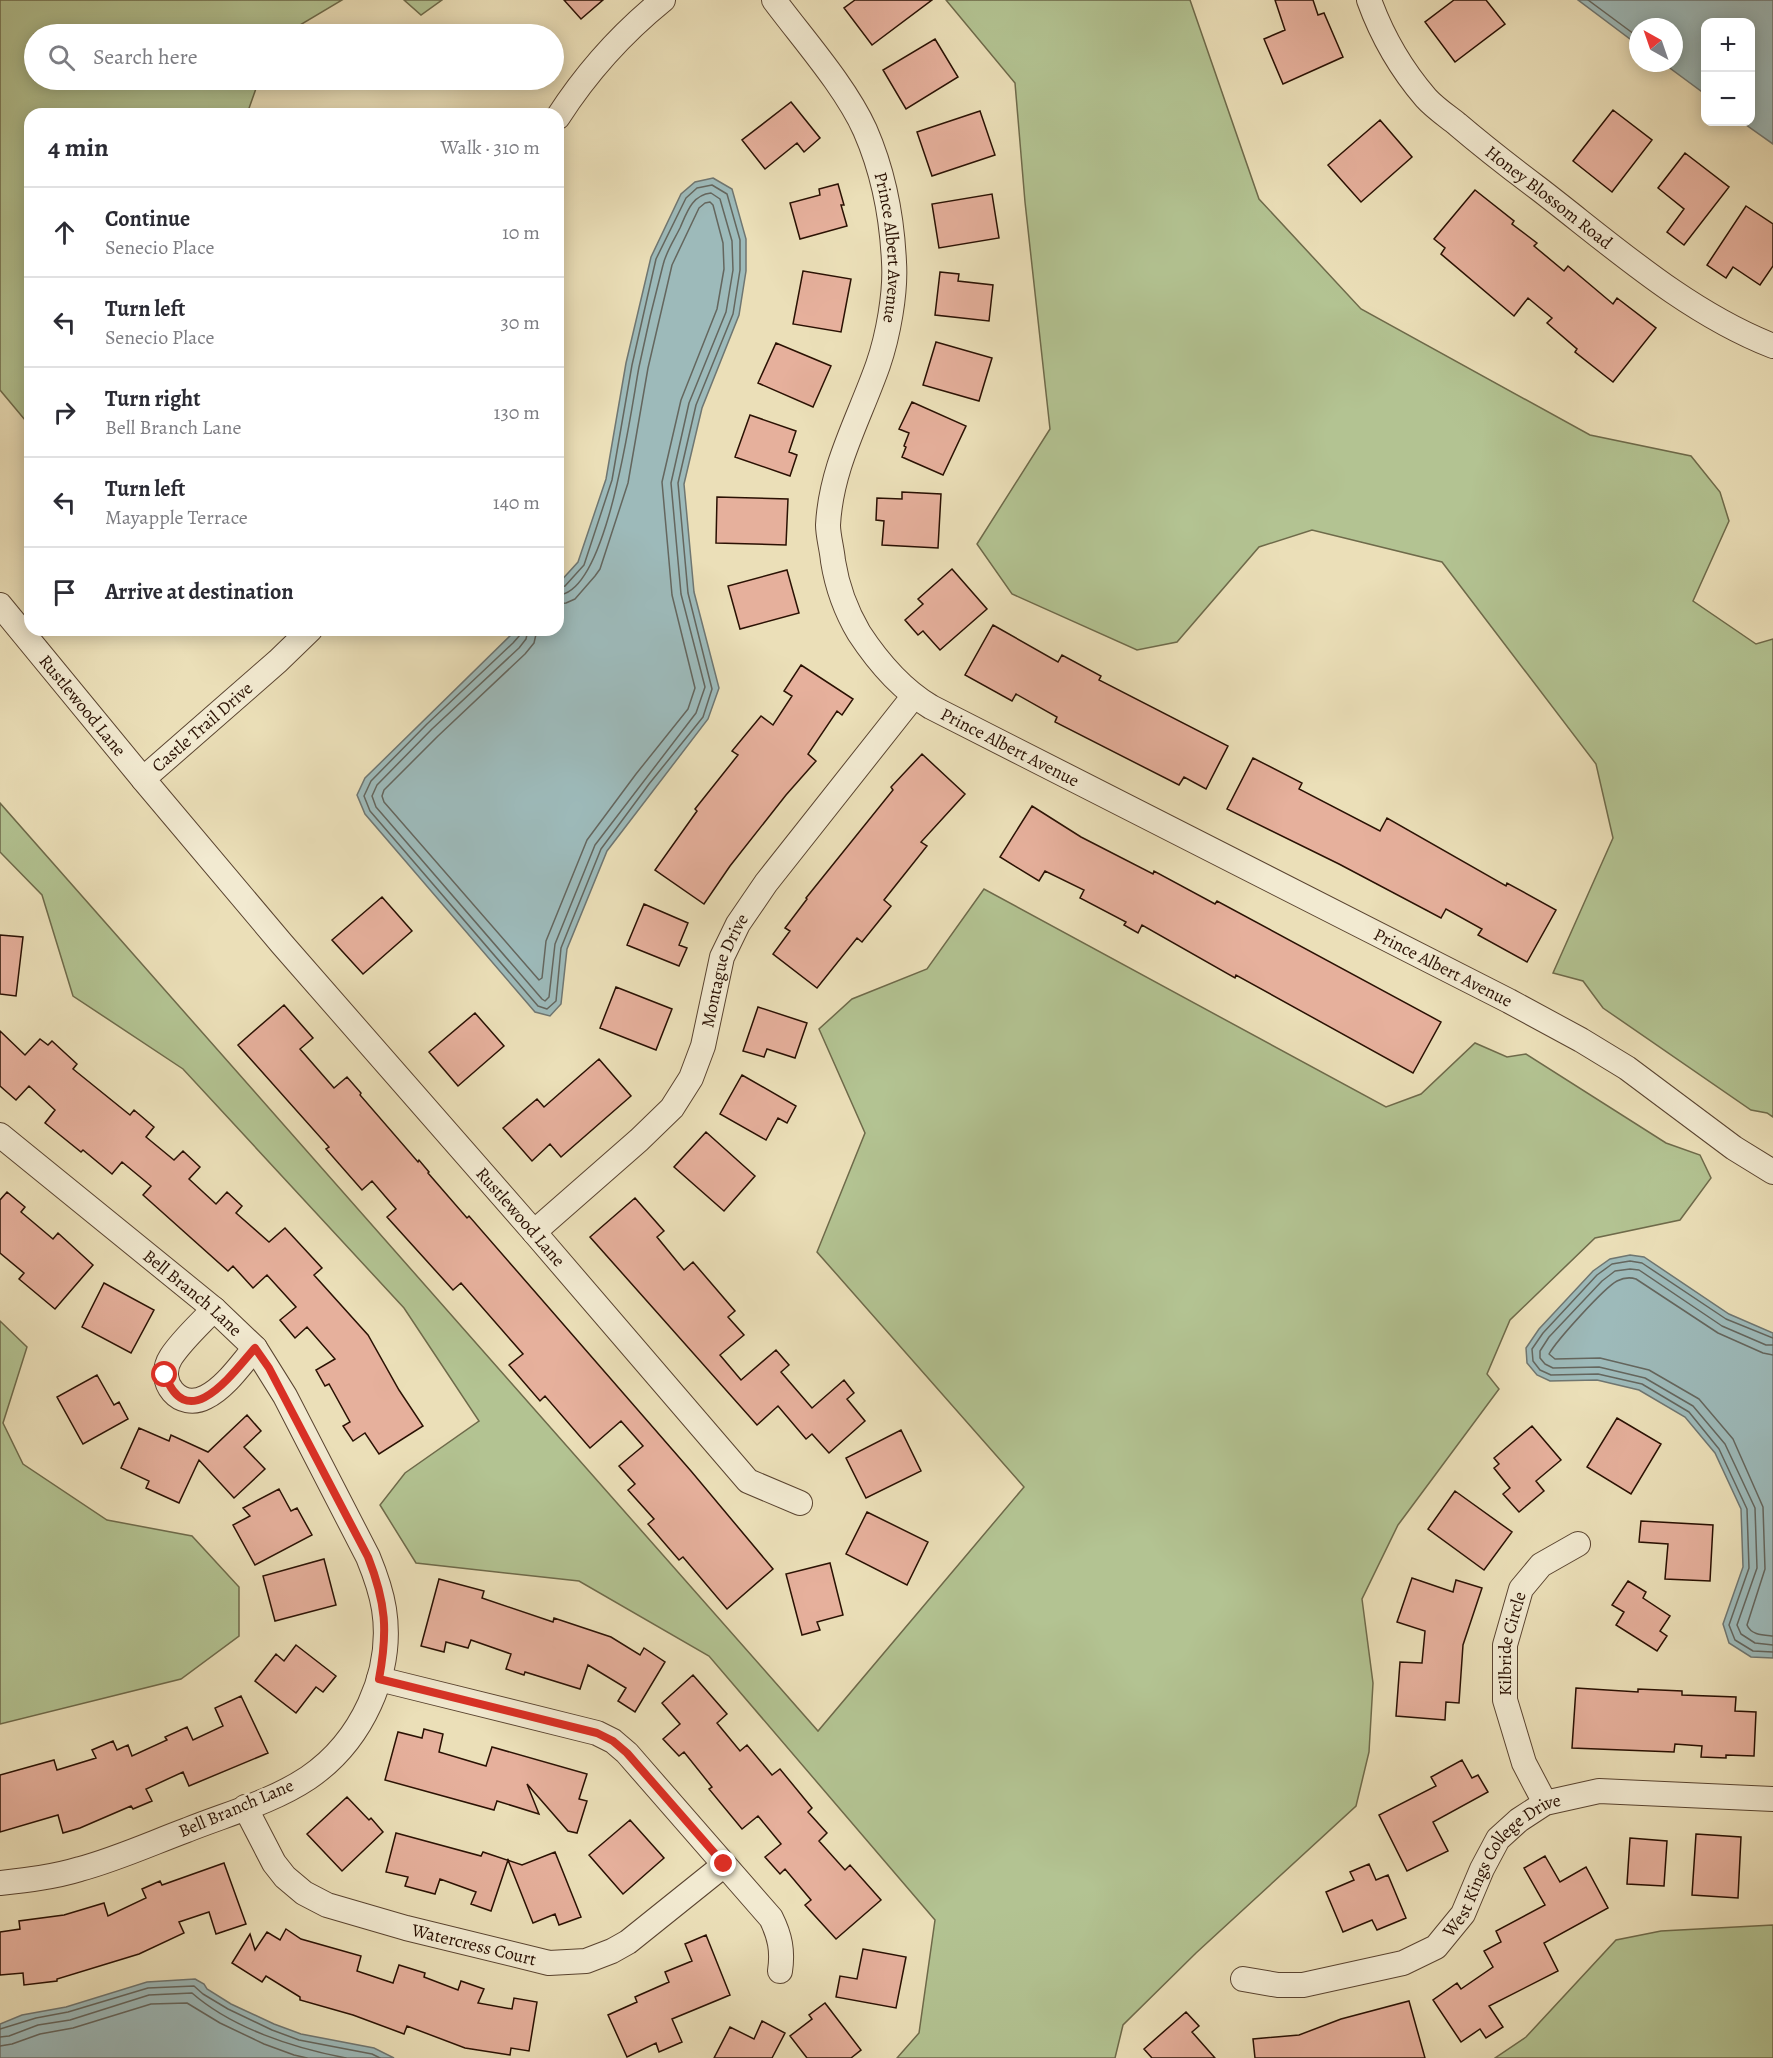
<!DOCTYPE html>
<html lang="en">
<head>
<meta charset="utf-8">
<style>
	body { margin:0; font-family:Alegreya,serif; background:#f2f2f3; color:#2b2b33 }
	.controls { position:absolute; right:18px; top:18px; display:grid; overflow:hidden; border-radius:12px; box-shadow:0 3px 15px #0003 }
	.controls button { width:54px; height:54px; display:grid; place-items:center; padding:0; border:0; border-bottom:2px solid #e1e1e2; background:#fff; color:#2b2b33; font:30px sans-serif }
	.compass { position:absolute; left:1629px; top:18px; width:54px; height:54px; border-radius:50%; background:#fff; box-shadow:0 3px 15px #0003; rotate:320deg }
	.stop { position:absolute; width:18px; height:18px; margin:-14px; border:4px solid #d93025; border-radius:50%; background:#fff }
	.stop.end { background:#d93025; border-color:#fff; box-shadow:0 2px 6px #0008 }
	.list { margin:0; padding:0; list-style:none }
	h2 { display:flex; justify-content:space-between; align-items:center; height:78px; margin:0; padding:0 24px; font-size:26px }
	h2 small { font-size:20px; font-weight:400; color:#7c7c81 }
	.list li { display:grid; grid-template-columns:39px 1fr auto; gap:18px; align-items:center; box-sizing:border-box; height:90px; padding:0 24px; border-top:2px solid #e1e1e2 }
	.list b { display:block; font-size:22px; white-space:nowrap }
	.list p { margin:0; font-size:20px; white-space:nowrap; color:#7c7c81 }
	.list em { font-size:20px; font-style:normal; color:#7c7c81 }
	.icon { flex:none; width:33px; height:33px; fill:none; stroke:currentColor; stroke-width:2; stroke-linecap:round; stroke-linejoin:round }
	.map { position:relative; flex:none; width:1773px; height:2058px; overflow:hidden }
	.search { position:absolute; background:#fff; box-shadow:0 3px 15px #0003; left:24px; top:24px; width:540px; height:66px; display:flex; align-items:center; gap:15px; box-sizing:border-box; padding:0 21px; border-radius:33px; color:#7c7c81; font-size:22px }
	.panel { position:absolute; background:#fff; box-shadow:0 3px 15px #0003; left:24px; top:108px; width:540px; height:528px; border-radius:18px }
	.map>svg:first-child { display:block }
</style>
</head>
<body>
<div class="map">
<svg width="1773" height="2058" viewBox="0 0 1773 2058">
	<rect width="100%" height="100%" fill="#ebdfb8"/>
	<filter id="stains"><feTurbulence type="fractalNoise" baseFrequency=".00333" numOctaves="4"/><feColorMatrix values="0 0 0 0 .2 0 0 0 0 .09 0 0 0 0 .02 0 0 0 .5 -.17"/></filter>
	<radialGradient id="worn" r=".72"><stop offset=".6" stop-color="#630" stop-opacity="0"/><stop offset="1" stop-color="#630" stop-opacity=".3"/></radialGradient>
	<path fill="#b3c392" stroke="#6e6a4a" stroke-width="1.5" d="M0,0H342L285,34H34V80H259L247,114H30V426L0,390Z
		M404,0H442L421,15Z
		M946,0H1190L1259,199L1361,309L1590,435L1691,456L1720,492L1729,521L1693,601L1756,644L1773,639V1117L1767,1113L1751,1110L1603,1008L1583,981L1553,973L1613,838L1596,764L1442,562L1312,530L1259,547L1177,642L1137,650L1012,594L977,544L1050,429L1025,202L1015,83Z
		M0,803L818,1731L1024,1487L817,1252L865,1133L819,1029L852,999L927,969L984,889L1386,1107L1421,1094L1475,1043L1507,1057L1526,1054L1666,1143L1700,1155L1711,1178L1680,1220L1595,1238L1510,1320L1487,1374L1499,1389L1398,1525L1362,1599L1373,1683L1369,1752L1356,1806L1196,1953L1123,2025L1115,2058H897L919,2033L935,1920L709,1656L579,1581L416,1563L380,1505L405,1473L479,1421L404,1308L183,1069L73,996L42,895L0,852Z
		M0,1321L27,1347L3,1423L23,1464L107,1520L192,1536L239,1587V1636L181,1679L0,1724Z
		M1773,1925V2058H1495L1526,2037L1616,1940L1661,1931Z"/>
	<path fill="#9dbaba" stroke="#6f7671" stroke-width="1.5" d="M1578,0H1773V144L1742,122H1750V22H1706L1705,94L1663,63H1674V27H1638V45Z
		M713,178L732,189L746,239V271L739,315L702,408L684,484L694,592L719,688L708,719L607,851L567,949L561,1004L550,1016L535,1012L365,814L357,795L365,778L516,630H558V584L578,562L606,479L626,363L651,257L681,194L695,182Z
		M1630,1255L1644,1257L1729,1314L1773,1333V1658L1751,1657L1729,1643L1723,1624L1743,1567L1741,1509L1715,1453L1685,1417L1639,1390L1597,1380L1550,1381L1537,1375L1527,1363L1526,1348L1539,1329L1593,1271L1610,1259Z
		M195,1979L204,1984L207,1989L231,2004L274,2024L301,2034L374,2048L394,2058H0V2024L22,2015L66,2007L147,1982Z"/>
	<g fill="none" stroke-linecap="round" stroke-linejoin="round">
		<path stroke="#64665e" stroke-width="1.5" d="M1588,0L1638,37
			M520,630V635L513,643L427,724L371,781L364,796L370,811L538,1006L547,1009L556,1001L561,948L601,849L649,784L703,717L712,689L688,593L678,483L696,405L733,314L740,270V240L727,194L712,185L697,188L686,198L656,259L632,365L612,480L584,565L565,586L558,588
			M528,630L526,639L519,648L432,729L377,785L372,796L376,807L542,999L545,1001L549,997L555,944L595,845L696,713L705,687L681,594L671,483L689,403L726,312L733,270L732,241L720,199L711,193C692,195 687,212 680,228C674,240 666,252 663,265C654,299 646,333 639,367C631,408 608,593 558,595
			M537,630L534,643L525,654L438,736L384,790L382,796L384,802L539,980L542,978L546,941L587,840L636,774L688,709L695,688L672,595L662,482L681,400L717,309L724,269L723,243L713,205L710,202L705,203L699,208L672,265L648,368L628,483L600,569L595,576L575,599L566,603L558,604
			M1773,1338L1726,1319L1642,1263L1630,1261L1612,1264L1597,1275L1543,1333L1532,1349L1533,1361L1540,1370L1551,1375L1598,1374L1642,1384L1689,1412L1719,1449L1747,1509L1749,1568L1729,1625L1735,1640L1753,1651L1773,1652
			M1773,1345H1766L1722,1326L1639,1270L1630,1269L1615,1271L1602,1281L1549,1337L1540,1351V1358L1545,1364L1553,1368L1599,1367L1645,1378L1693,1406L1725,1444L1755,1508L1757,1568L1737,1625L1741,1634L1755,1643L1773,1645
			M1773,1355L1763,1353L1718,1333L1636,1279C1630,1277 1623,1278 1617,1281C1604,1288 1557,1340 1549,1354L1555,1359L1600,1358L1649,1370L1699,1399L1733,1439L1763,1507L1765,1569L1747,1625C1751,1635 1763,1635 1773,1636
			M0,2029L36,2018L68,2012L148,1988L194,1986L203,1994L228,2009L272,2030L299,2040L372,2054L380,2058
			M0,2037L9,2036L38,2025L70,2020L149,1995L192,1993C232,2028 293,2048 346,2058
			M0,2046L12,2044L40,2034L73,2028L151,2004L187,2003L220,2023L264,2044L294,2055L307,2058"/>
	</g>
	<path fill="#e6b09c" stroke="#2a1103" stroke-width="1.5" d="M564,0H603L581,19Z
		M855,0H932L872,45L844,8Z
		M1275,0H1313L1318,15L1324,13L1343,57L1283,84L1264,39L1285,30Z
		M1454,0H1486L1505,24L1455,62L1425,22Z
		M935,39L958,77L906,109L883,70Z
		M791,102L820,138L804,152L797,143L765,169L742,140Z
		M1613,110L1652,140L1612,192L1573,161Z
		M980,111L995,155L932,176L917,132Z
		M1380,120L1412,157L1361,202L1328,165Z
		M1685,153L1729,187L1684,245L1667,232L1684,209L1658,188Z
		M838,184L844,205H841L847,226L800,239L790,203L820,195L819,189Z
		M1475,190L1514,221L1512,224L1537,243L1534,246L1564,271L1568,266L1613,304L1617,298L1656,328L1613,382L1575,352L1577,349L1547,323L1552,318L1528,298L1514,316L1441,254L1445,248L1434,239Z
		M992,194L999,238L939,248L932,204Z
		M1746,206L1773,224V266L1760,285L1733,267L1726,278L1707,265Z
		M803,271L851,279L841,332L793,324Z
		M940,272L959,274L958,281L993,285L989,321L935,315Z
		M936,342L992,358L979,401L923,385Z
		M776,343L831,366L813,407L758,383Z
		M912,402L966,426L943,475L902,457L906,447L904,446L909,433L899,429Z
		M750,415L796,431L789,452L797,455L790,476L735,457Z
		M902,492L941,494L938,548L882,545L884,521L876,520L877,498L902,499Z
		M717,497L788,499L786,545L716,543Z
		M952,569L987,609L940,650L923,631L918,635L905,620L923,604L918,599Z
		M787,570L799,613L740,629L728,586Z
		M993,625L1058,662L1062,655L1101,676L1099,680L1228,746L1206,789L1184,777L1179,785L1055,722L1057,717L1016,694L1012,701L965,675Z
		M801,665L853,699L842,715L837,711L808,754L816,761L786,795L730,866L704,904L655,870L697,811L695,809L738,755L732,751L761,716L773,725L792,696L784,691Z
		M922,754L965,794L921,842L927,846L884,900L891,906L862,942L857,938L817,988L773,954L790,931L785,928L807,899L806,898L893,790L891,787Z
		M1253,758L1302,783L1299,789L1380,831L1387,818L1506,886L1507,883L1556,910L1527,962L1478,935L1482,929L1446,909L1441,918L1339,864L1227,809Z
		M1032,806L1081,837L1153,874L1154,871L1215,904L1217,901L1441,1022L1413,1073L1236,975L1235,978L1142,925L1138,933L1124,925L1126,922L1080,898L1084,890L1045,871L1039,881L1000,857Z
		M382,897L412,931L363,974L332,940Z
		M644,904L688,923L679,945L687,948L679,966L627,945Z
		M0,935L23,937L16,996L0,994Z
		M616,987L672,1009L656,1050L600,1028Z
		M284,1005L313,1038L300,1049L334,1088L347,1077L361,1093L360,1095L418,1162L419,1160L429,1172L428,1173L467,1218L469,1216L691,1471L773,1569L727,1609L683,1557L679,1560L648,1524L654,1519L628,1490L635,1484L619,1466L643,1446L621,1421L590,1448L545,1396L540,1401L509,1365L523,1354L461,1283L453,1290L387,1217L396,1209L372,1181L362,1190L326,1149L329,1147L238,1045Z
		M758,1007L807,1023L795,1058L767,1049L764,1057L743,1051Z
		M475,1013L504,1046L458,1086L429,1052Z
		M0,1031L25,1055L40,1039L48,1045L52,1041L77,1064L73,1069L130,1115L134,1110L154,1127L146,1137L174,1160L183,1151L200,1167L189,1179L216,1204L227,1192L242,1206L236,1213L269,1242L285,1228L322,1268L314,1275L368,1335L399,1390L423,1426L379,1454L365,1433L353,1441L343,1426L350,1422L329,1384L325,1386L316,1370L335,1359L307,1327L295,1338L280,1320L296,1307L267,1275L253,1288L233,1266L228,1271L143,1195L151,1186L122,1162L112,1174L83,1150L81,1152L45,1123L55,1110L29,1086L16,1100L0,1086Z
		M599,1059L631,1096L561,1157L550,1144L532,1161L503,1128L537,1099L544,1107Z
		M742,1075L796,1106L787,1123L778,1118L766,1140L720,1114Z
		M706,1132L755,1176L724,1211L674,1167Z
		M7,1192L25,1207L21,1212L53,1239L58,1233L93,1265L55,1309L19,1279L24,1273L0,1253V1200Z
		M635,1198L664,1231L657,1237L684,1270L693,1262L735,1311L728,1317L744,1335L720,1355L741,1380L776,1350L789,1365L781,1372L812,1408L844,1380L854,1393L847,1399L865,1421L829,1453L812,1434L806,1439L778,1406L757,1425L590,1237Z
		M104,1283L154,1310L131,1353L82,1327Z
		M97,1375L114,1405L119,1402L128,1419L83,1444L57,1397Z
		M247,1415L261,1431L244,1447L265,1469L234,1498L199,1460L179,1503L146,1488L149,1481L121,1468L139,1428L169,1441L171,1435L208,1452Z
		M1617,1418L1661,1444L1631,1494L1587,1467Z
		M1532,1426L1561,1460L1536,1481L1544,1491L1519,1512L1503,1494L1510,1488L1494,1468L1499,1464L1494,1458Z
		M901,1430L921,1471L866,1498L846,1458Z
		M279,1489L291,1511L297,1508L312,1535L255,1565L233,1525L250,1516L243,1508Z
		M1455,1491L1512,1532L1484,1570L1428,1529Z
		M867,1512L928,1542L907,1585L846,1554Z
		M1641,1521L1713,1525L1710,1581L1665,1579L1668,1544L1639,1542Z
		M324,1559L336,1605L275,1621L263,1576Z
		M830,1563L843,1615L817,1622L820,1630L802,1635L786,1574Z
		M1412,1578L1453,1592L1456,1580L1482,1588L1463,1645L1459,1703L1446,1702L1445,1720L1396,1716L1400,1662L1422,1663L1425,1631L1397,1622Z
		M439,1579L484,1591L482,1598L553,1622L554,1618L611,1637L640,1655L644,1648L665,1662L635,1712L618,1701L626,1688L588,1665L580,1689L525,1672L524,1675L506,1669L511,1654L471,1640L468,1648L446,1642L444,1652L421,1646Z
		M1628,1581L1646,1592L1643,1598L1670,1616L1660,1631L1667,1636L1657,1651L1616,1625L1624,1612L1612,1605Z
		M296,1645L336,1676L323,1692L316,1687L296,1713L255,1681L276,1654L284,1661Z
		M693,1675L727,1714L717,1723L740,1751L747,1745L772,1775L780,1769L812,1808L808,1812L827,1833L819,1841L845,1870L850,1865L881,1900L836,1939L805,1905L811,1900L785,1869L780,1874L765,1857L781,1844L758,1816L742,1829L709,1789L712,1787L684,1752L679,1756L663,1739L680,1724L662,1703Z
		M1576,1688L1638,1692V1689L1682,1691V1695L1736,1697L1735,1711L1756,1712L1754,1756L1726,1755V1758L1701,1757L1702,1746L1675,1744L1674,1752L1572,1748Z
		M241,1696L268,1753L189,1786L183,1772L146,1789L152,1801L133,1809L131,1806L80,1828L63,1833L58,1815L0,1832V1775L54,1760L57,1770L96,1758L92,1750L113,1741L117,1750L128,1745L132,1756L167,1740L165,1737L187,1727L193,1740L223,1726L215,1708Z
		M424,1729L443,1734L439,1752L486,1766L492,1747L587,1774L579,1799L587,1801L577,1833L568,1831L527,1784L539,1814L497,1801L494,1810L385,1780L398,1732L422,1738Z
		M1462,1760L1472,1778L1478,1775L1488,1792L1433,1822L1448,1851L1407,1871L1379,1815L1436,1786L1431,1777Z
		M347,1797L369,1820L371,1818L383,1832L342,1871L307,1834Z
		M630,1820L664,1858L623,1894L589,1855Z
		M396,1833L481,1856L483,1852L522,1865L555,1852L581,1917L559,1925L555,1914L533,1923L508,1860L491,1911L471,1904L476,1892L440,1879L435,1894L405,1886L408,1877L386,1872Z
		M1696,1834L1741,1837L1738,1898L1692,1895Z
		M1630,1838L1667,1841L1664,1886L1627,1884Z
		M1545,1856L1560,1882L1586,1867L1608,1908L1544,1943L1558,1971L1489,2006L1503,2027L1486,2038L1480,2029L1461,2042L1433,2000L1457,1983L1461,1989L1493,1967L1484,1951L1501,1942L1496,1931L1545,1905L1524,1868Z
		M224,1863L246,1924L216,1934L209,1912L179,1922L184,1933L139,1954L57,1979V1981L24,1985L23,1973L0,1975V1932L20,1929L19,1921L64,1915L104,1903L108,1916L146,1898L142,1889L160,1881L162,1885Z
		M1369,1864L1376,1880L1388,1875L1406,1918L1377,1930L1372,1920L1343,1932L1326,1892L1354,1880L1350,1872Z
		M286,1929L301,1939L361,1956L357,1971L393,1983L399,1965L425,1973L424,1977L458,1990L461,1981L484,1989L478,2003L512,2009L514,1998L537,2002L529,2051L511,2048L510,2055L465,2048L407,2026L404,2034L353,2015L300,2000V1997L266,1976L262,1982L232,1963L250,1934L255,1950L267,1932L280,1940Z
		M706,1935L730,1995L672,2019L682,2042L659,2052L656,2043L627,2057L608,2015L637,2002L635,1997L669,1982L665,1972L692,1961L685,1944Z
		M863,1949L906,1957L896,2008L836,1997L840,1976L857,1979Z
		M1409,2001L1425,2058H1255L1253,2039L1299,2035L1341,2019Z
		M825,2003L861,2050L851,2058H807L790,2036L812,2019L809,2015Z
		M1186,2012L1199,2026L1192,2032L1215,2058H1152L1144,2049Z
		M762,2021L785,2033L772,2058H714L730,2027L754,2039Z"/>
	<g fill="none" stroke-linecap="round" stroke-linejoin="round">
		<defs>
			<g id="minor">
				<path id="s1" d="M774,0C803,39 845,86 865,130C883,171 892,218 894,262C896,293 888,336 878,365C859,419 831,467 828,525C828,536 832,549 833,561C837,586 846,611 859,633C878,662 901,689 931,707L1509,1001L1581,1040L1627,1068L1734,1148L1773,1172"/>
				<path id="s2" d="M1369,0C1382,36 1401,69 1426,98C1435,108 1447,116 1457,124C1484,147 1511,168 1539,189C1613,246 1686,312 1773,346"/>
				<path d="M558,117C587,72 621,34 663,0"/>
				<path id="s3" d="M0,605L143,779"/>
				<path id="s4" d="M310,630L278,661L143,779L282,944L534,1232L748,1481L800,1503"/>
				<path id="s5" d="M0,1135L214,1309L255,1348L285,1396L368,1557C375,1574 381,1590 384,1609C394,1673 361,1742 308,1778C272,1802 227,1814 187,1830C152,1843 117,1859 80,1869C54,1877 27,1880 0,1883"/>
				<path id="s6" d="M534,1232L639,1140L672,1108L691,1078L703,1046L722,957L738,924L766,883L913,697"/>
				<path d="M214,1309C200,1324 182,1340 171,1357C155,1382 180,1411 206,1397C225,1388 241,1364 255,1348"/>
				<path d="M379,1679L597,1733L613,1741L627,1753L771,1918C780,1936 783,1951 780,1971"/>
				<path id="s7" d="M1545,1803L1524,1763L1505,1700V1645L1521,1589L1541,1565L1578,1544"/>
				<path id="s8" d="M245,1807L274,1863L285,1877L304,1893L327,1905L406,1928L549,1963L586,1961L612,1951L628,1942L724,1865"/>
				<path id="s9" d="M1243,1979L1278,1985H1303L1403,1963L1436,1947L1463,1914L1482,1869L1498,1839L1519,1820L1545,1803L1599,1791L1773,1799"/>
			</g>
		</defs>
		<use href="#minor" stroke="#5a4430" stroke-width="26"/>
		<use href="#minor" stroke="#f2ead1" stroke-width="24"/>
	</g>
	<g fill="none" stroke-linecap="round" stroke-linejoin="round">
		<path stroke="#d93025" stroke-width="8" d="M165,1375C188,1436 232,1374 255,1348L269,1368L368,1557C386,1603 388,1631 379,1679L597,1733L613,1741L627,1753L724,1864"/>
	</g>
	<g text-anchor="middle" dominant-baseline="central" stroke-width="5" stroke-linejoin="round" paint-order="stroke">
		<g font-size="18" fill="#2a1103" stroke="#f2ead1">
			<text stroke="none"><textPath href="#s2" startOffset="272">Honey Blossom Road</textPath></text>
			<text stroke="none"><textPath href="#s1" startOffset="280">Prince Albert Avenue</textPath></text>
			<text stroke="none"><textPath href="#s3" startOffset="130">Rustlewood Lane</textPath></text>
			<text transform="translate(202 727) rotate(-41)">Castle Trail Drive</text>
			<text stroke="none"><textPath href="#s1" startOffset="874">Prince Albert Avenue</textPath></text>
			<text stroke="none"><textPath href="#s1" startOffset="1360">Prince Albert Avenue</textPath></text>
			<text stroke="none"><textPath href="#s6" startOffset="334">Montague Drive</textPath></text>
			<text stroke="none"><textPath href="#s4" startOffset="802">Rustlewood Lane</textPath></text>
			<text stroke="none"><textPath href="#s5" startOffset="249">Bell Branch Lane</textPath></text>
			<text stroke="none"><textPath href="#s7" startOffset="168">Kilbride Circle</textPath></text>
			<text transform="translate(236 1808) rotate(-23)">Bell Branch Lane</text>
			<text stroke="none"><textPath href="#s9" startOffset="308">West Kings College Drive</textPath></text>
			<text stroke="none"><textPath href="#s8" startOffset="284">Watercress Court</textPath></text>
		</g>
	</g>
	<rect width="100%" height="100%" filter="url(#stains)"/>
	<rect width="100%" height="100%" fill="url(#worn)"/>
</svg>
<div class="controls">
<button>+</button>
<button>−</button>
</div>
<svg class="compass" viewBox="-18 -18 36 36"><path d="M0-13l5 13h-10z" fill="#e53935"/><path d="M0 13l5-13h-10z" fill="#7c7c81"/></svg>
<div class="stop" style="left:165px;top:1375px"></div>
<div class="stop end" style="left:724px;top:1864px"></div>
<div class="search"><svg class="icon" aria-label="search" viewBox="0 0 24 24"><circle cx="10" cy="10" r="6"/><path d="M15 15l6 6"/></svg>Search here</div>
<section class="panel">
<h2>4 min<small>Walk · 310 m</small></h2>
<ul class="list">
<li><svg class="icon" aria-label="ahead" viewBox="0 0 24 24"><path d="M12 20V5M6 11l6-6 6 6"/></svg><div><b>Continue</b><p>Senecio Place</p></div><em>10 m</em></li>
<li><svg class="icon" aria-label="left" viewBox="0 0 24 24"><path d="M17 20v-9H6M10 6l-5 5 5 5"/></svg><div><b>Turn left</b><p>Senecio Place</p></div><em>30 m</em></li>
<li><svg class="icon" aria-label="right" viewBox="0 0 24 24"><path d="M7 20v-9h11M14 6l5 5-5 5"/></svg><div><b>Turn right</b><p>Bell Branch Lane</p></div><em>130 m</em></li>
<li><svg class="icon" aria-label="left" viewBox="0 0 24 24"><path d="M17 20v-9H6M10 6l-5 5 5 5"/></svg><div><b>Turn left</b><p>Mayapple Terrace</p></div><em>140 m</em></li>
<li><svg class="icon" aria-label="arrive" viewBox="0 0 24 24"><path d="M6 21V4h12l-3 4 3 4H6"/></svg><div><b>Arrive at destination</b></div></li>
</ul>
</section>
</div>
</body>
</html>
